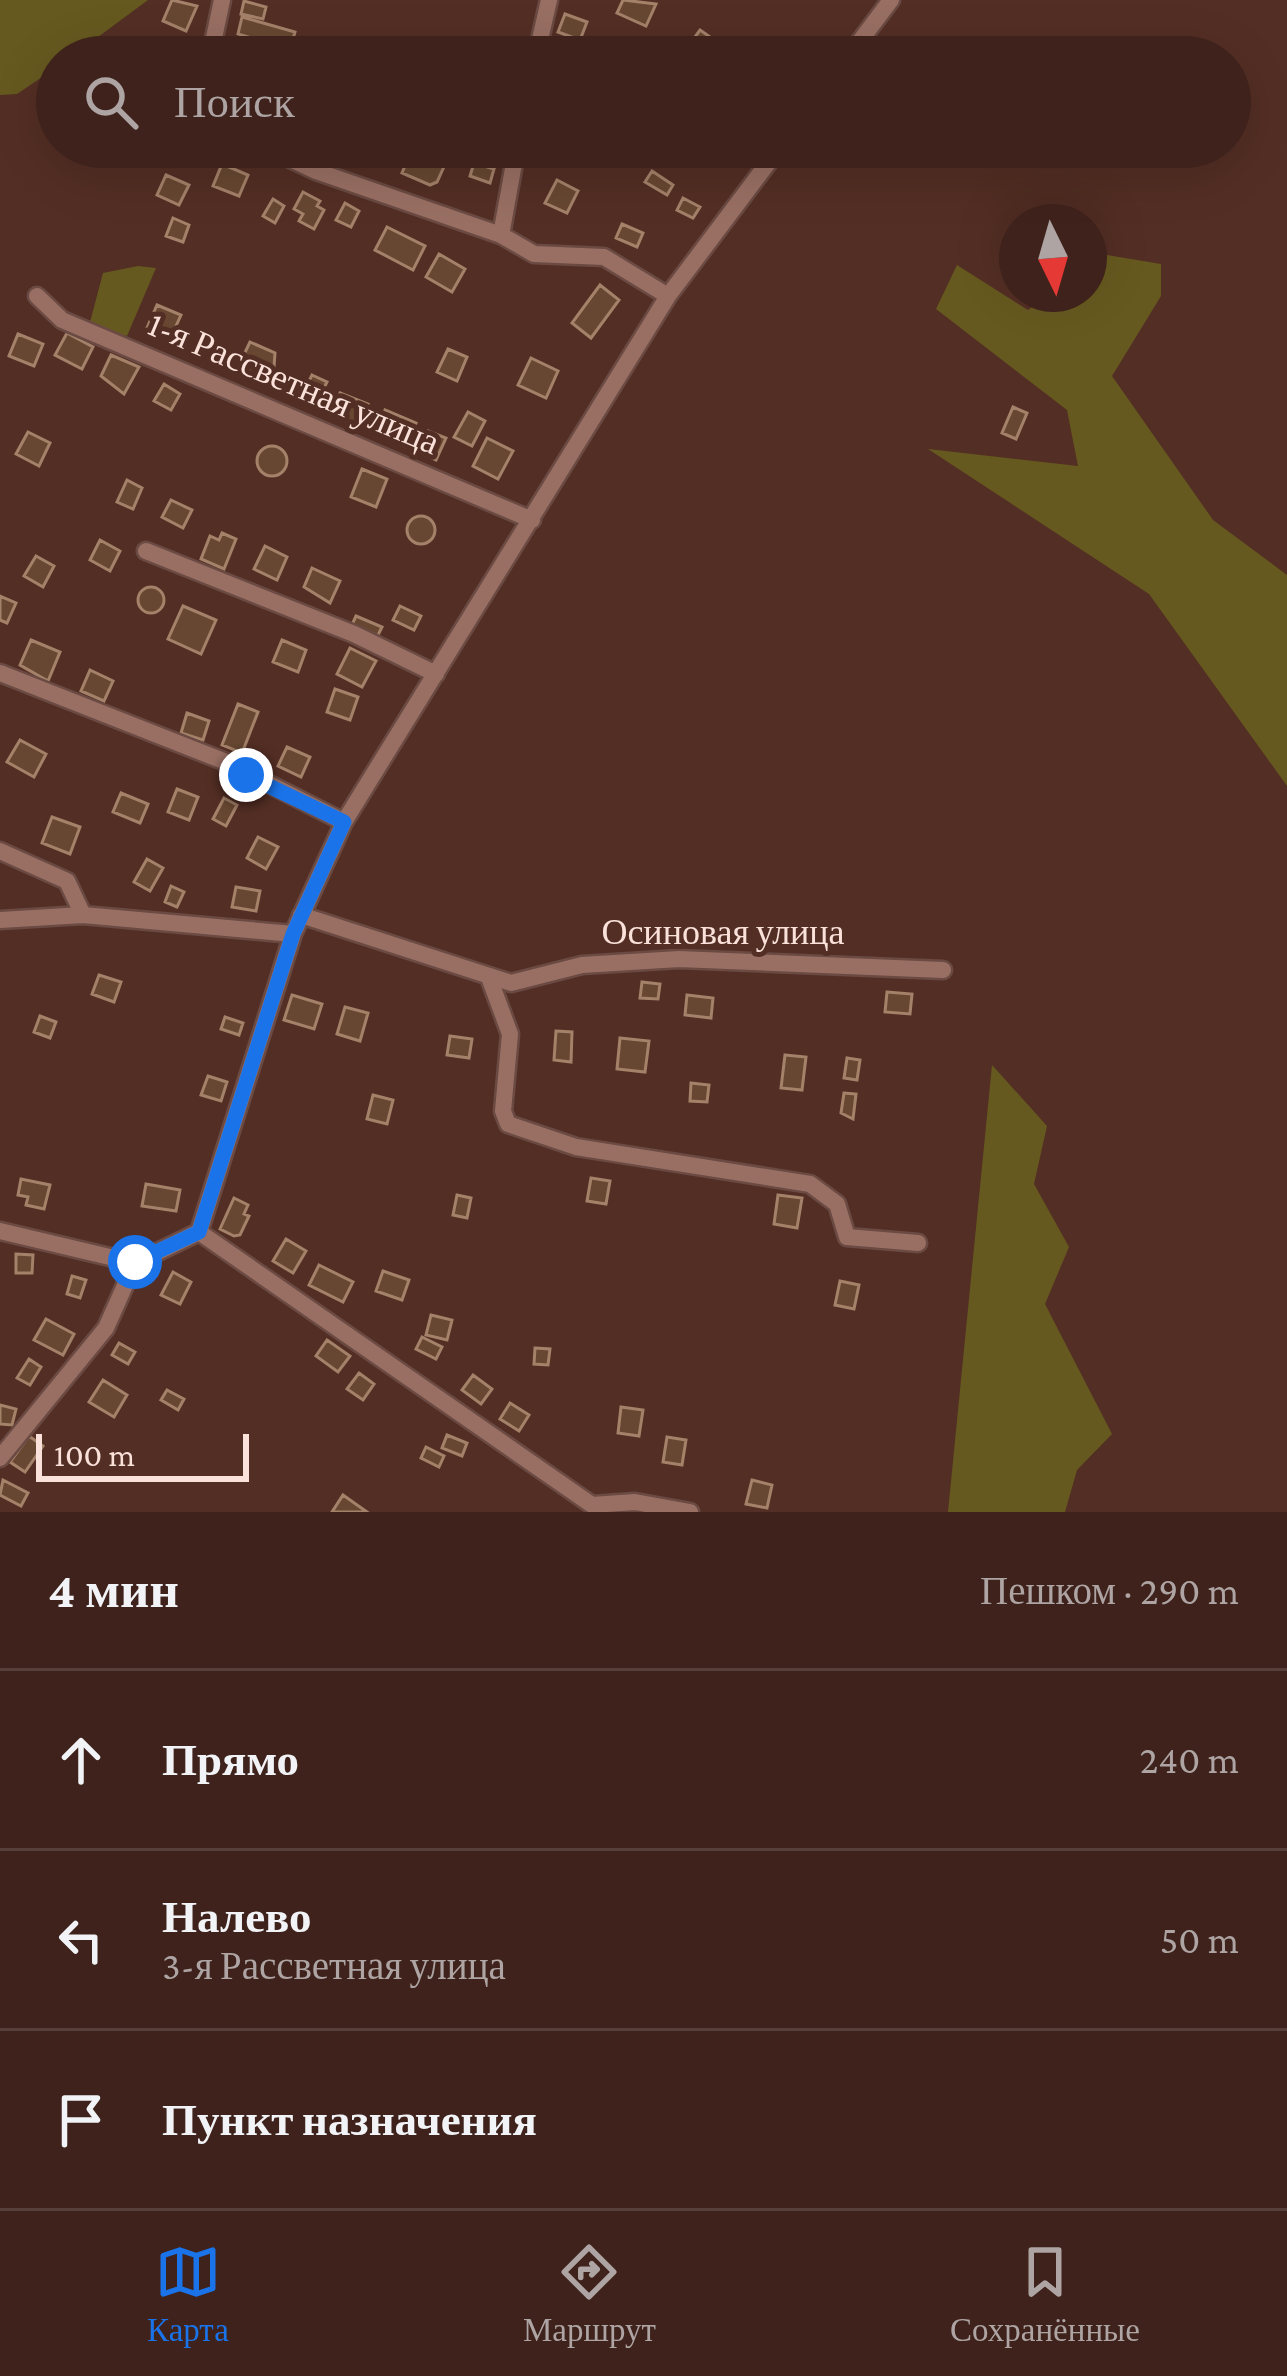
<!DOCTYPE html>
<html lang="ru">
<head>
<meta charset="utf-8">
<style>
	body { margin:0; font-family:"Crimson Pro",serif; background:#452a24; color:#f1f3f6 }
	.compass { position:absolute; left:999px; top:204px; width:108px; height:108px; border-radius:50%; background:#3e221b; box-shadow:0 12px 48px #0002; rotate:175deg }
	.scale { position:absolute; left:36px; bottom:30px; width:213px; box-sizing:border-box; padding-left:12px; border:6px solid #fae2db; border-top:0; font-size:33px; line-height:42px; white-space:nowrap; color:#fae2db; -webkit-text-stroke:9px #532e24; paint-order:stroke }
	.stop { position:absolute; width:36px; height:36px; margin:-27px; border:9px solid #1a73e8; border-radius:50%; background:#fff }
	.stop.end { background:#1a73e8; border-color:#fff; box-shadow:0 3px 12px #0008 }
	.list { margin:0; padding:0; list-style:none }
	h2 { display:flex; justify-content:space-between; align-items:center; height:156px; margin:0; padding:0 48px; font-size:51px }
	h2 small { font-size:39px; font-weight:400; color:#ada4a3 }
	.list li { display:grid; grid-template-columns:78px 1fr auto; gap:36px; align-items:center; box-sizing:border-box; height:180px; padding:0 48px; border-top:3px solid #573f3a }
	.list b { display:block; font-size:45px; white-space:nowrap }
	.list p { margin:0; font-size:39px; white-space:nowrap; color:#ada4a3 }
	.list em { font-size:39px; font-style:normal; color:#ada4a3 }
	.icon { flex:none; width:66px; height:66px; fill:none; stroke:currentColor; stroke-width:2; stroke-linecap:round; stroke-linejoin:round }
	.map { position:relative; flex:none; width:1287px; height:1512px; overflow:hidden }
	.search { position:absolute; background:#3e221b; box-shadow:0 12px 48px #0002; left:36px; right:36px; top:36px; height:132px; display:flex; align-items:center; gap:30px; box-sizing:border-box; padding:0 42px; border-radius:66px; color:#ada4a3; font-size:45px }
	.sheet { height:696px; background:#3e221b }
	nav { display:flex; justify-content:space-around; align-items:center; box-sizing:border-box; height:168px; border-top:3px solid #573f3a; background:#3e221b; font-size:33px; color:#ada4a3 }
	nav a { display:grid; justify-items:center; gap:6px }
	nav .on { color:#1a73e8 }
	.map>svg:first-child { display:block }
</style>
</head>
<body>
<div class="map">
<svg width="1287" height="1512" viewBox="0 0 1287 1512">
	<rect width="100%" height="100%" fill="#532e24"/>
	<path fill="#66591f" d="M0,0H148L71,57H57V67L17,94L0,95Z
		M1101,254L1161,264V296L1112,376L1213,520L1287,575V786L1149,594L928,449L1078,466L1067,410L936,309L957,265L1028,310L1049,294H1089V263Z
		M138,266L156,268L127,336L89,326L103,273Z
		M992,1065L1047,1126L1034,1184L1069,1247L1045,1304L1112,1434L1077,1470L1065,1512H948Z"/>
	<path fill="#674731" stroke="#a48169" stroke-width="3" d="M172,0L197,6L186,31L163,21Z
		M623,0L656,4L646,26L617,13Z
		M244,1L266,7L263,19L241,14Z
		M565,14L587,22L580,40L558,32Z
		M242,17L295,32L290,49L238,34Z
		M700,30L723,46L714,57L684,52Z
		M348,40L372,46L369,57H343Z
		M413,147L431,155L434,147L452,149L437,182L430,185L402,173Z
		M474,163L494,169L490,183L470,176Z
		M222,164L248,175L239,196L213,186Z
		M652,171L673,185L667,195L645,182Z
		M166,175L189,185L179,205L157,195Z
		M557,180L578,191L567,213L545,203Z
		M303,192L320,201L317,206L324,210L314,229L299,221L303,214L294,209Z
		M683,198L700,207L693,218L677,210Z
		M273,199L284,206L275,223L263,216Z
		M345,203L359,211L351,227L336,220Z
		M173,218L189,225L183,242L166,236Z
		M622,224L643,233L637,247L616,238Z
		M387,227L425,246L413,270L375,250Z
		M439,254L465,269L452,292L426,277Z
		M600,285L619,300L591,338L572,323Z
		M157,305L181,315L170,339L147,328Z
		M67,333L93,347L82,369L55,355Z
		M18,334L43,344L34,366L9,356Z
		M250,342L275,353L274,367L261,383L236,371Z
		M448,349L467,357L457,381L437,372Z
		M111,355L139,367L124,394L101,376Z
		M531,358L558,371L546,398L518,385Z
		M312,375L327,382L316,404L301,397Z
		M164,384L180,394L171,410L154,401Z
		M340,393L368,404L359,426L331,415Z
		M1013,407L1027,413L1016,439L1002,433Z
		M385,410L416,423L406,447L375,433Z
		M468,412L485,421L472,446L454,437Z
		M428,431L446,438L436,460L419,452Z
		M28,432L50,443L39,466L16,454Z
		M487,438L513,451L498,479L473,466Z
		M257 461a15 15 0 1 1 30 0a15 15 0 1 1-30 0Z
		M362,469L387,479L376,507L351,497Z
		M127,480L142,488L133,509L117,502Z
		M171,500L192,510L183,528L162,517Z
		M407 530a14 14 0 1 1 28 0a14 14 0 1 1-28 0Z
		M222,533L236,539L224,569L201,559L210,536L219,540Z
		M100,540L120,551L110,571L90,560Z
		M265,546L287,557L277,580L254,569Z
		M36,556L54,566L43,587L24,576Z
		M312,568L340,581L330,603L304,587Z
		M138 600a13 13 0 1 1 26 0a13 13 0 1 1-26 0Z
		M0,596L16,603L7,623L0,620Z
		M183,606L216,620L201,654L168,639Z
		M400,606L421,616L414,630L393,620Z
		M356,616L382,627L376,639L350,629Z
		M31,640L60,652L48,681L20,665Z
		M282,640L306,650L298,672L273,662Z
		M350,648L376,661L362,687L337,674Z
		M90,670L113,681L104,701L81,691Z
		M335,689L358,697L350,720L327,712Z
		M238,704L258,712L242,753L222,745Z
		M187,713L209,721L203,740L181,733Z
		M20,740L46,754L34,777L7,762Z
		M287,747L310,757L301,777L278,766Z
		M177,789L198,797L189,820L168,812Z
		M121,793L148,804L140,823L113,812Z
		M224,798L237,805L226,826L213,819Z
		M52,817L80,827L70,854L42,843Z
		M258,837L278,847L266,869L247,858Z
		M147,859L163,868L150,891L134,882Z
		M171,886L184,892L177,907L165,902Z
		M236,887L260,891L256,911L232,907Z
		M99,975L121,982L114,1002L92,994Z
		M642,982L660,984L658,999L640,998Z
		M887,992L912,994L910,1014L885,1012Z
		M292,995L322,1004L314,1029L284,1020Z
		M687,995L713,998L711,1018L685,1015Z
		M345,1007L368,1013L360,1041L337,1034Z
		M40,1016L56,1022L50,1038L34,1032Z
		M225,1017L243,1023L239,1035L221,1029Z
		M556,1031L572,1032L571,1062L554,1060Z
		M450,1036L472,1039L469,1058L447,1055Z
		M620,1038L649,1041L645,1072L617,1069Z
		M785,1055L806,1057L802,1090L781,1088Z
		M847,1058L860,1060L857,1080L844,1078Z
		M208,1076L227,1082L221,1101L201,1095Z
		M691,1083L709,1085L707,1102L690,1101Z
		M844,1093L856,1094L853,1119L841,1113Z
		M373,1095L393,1100L387,1124L367,1119Z
		M591,1178L610,1181L606,1204L587,1201Z
		M21,1179L50,1185L44,1209L26,1205L28,1197L18,1195Z
		M146,1184L180,1190L176,1211L142,1206Z
		M457,1195L471,1198L467,1218L453,1215Z
		M778,1195L802,1198L797,1228L774,1224Z
		M234,1198L248,1205L244,1214L249,1216L240,1235L234,1236L220,1229Z
		M286,1239L306,1251L293,1273L273,1261Z
		M16,1254L33,1255L32,1273H16Z
		M319,1265L353,1282L343,1302L309,1285Z
		M383,1271L409,1280L402,1300L376,1291Z
		M173,1272L191,1282L180,1304L161,1295Z
		M72,1276L86,1280L80,1298L67,1294Z
		M840,1281L859,1285L854,1309L835,1305Z
		M431,1315L452,1320L447,1340L426,1335Z
		M46,1319L74,1334L63,1355L34,1340Z
		M422,1337L442,1347L436,1359L416,1349Z
		M327,1340L350,1356L338,1372L316,1356Z
		M119,1343L135,1352L128,1364L112,1355Z
		M535,1348L550,1349L548,1365L534,1364Z
		M29,1359L41,1367L30,1385L17,1378Z
		M359,1373L374,1384L363,1400L347,1389Z
		M473,1375L492,1389L481,1404L462,1390Z
		M103,1380L127,1395L114,1417L89,1402Z
		M167,1390L184,1399L178,1410L161,1400Z
		M510,1403L529,1415L519,1431L500,1419Z
		M0,1405L16,1409L12,1425L0,1424Z
		M621,1407L643,1410L639,1436L618,1433Z
		M447,1435L467,1443L462,1456L442,1448Z
		M29,1436L43,1446L25,1472L10,1462Z
		M667,1437L686,1440L682,1465L663,1462Z
		M426,1447L444,1456L439,1467L421,1458Z
		M3,1480L28,1493L21,1506L0,1495Z
		M752,1480L772,1485L767,1508L746,1504Z
		M343,1495L367,1512H332Z"/>
	<g fill="none" stroke-linecap="round" stroke-linejoin="round">
		<defs>
			<path id="minor" d="M210,57L222,0
				M536,57L549,0
				M848,57L891,0
				M265,147L316,171L501,235L534,254L604,257L668,296
				M501,235L517,147
				M37,296L62,320L532,520
				M146,551L354,634L436,674
				M0,673L226,762L344,822
				M0,851L67,881L83,915
				M301,915L511,983L582,965L679,959L943,970
				M0,920L83,915L293,934
				M490,980L510,1034L503,1111L508,1124L576,1147L810,1184L837,1204L847,1237L918,1243
				M0,1231L135,1263L199,1232L293,934L344,822L668,296L780,147
				M199,1232L592,1505L635,1502L690,1512
				M0,1458L106,1328L135,1263"/>
		</defs>
		<use href="#minor" stroke="#6a4a42" stroke-width="21"/>
		<use href="#minor" stroke="#996f63" stroke-width="16"/>
	</g>
	<g fill="none" stroke-linecap="round" stroke-linejoin="round">
		<path stroke="#1a73e8" stroke-width="15" d="M135,1262L199,1232L293,934L344,822L246,775"/>
	</g>
	<g text-anchor="middle" dominant-baseline="central" stroke-width="10" stroke-linejoin="round" paint-order="stroke">
		<g font-size="36" fill="#fae2db" stroke="#532e24">
			<text transform="translate(294 383) rotate(23)">1-я Рассветная улица</text>
			<text x="723" y="932">Осиновая улица</text>
		</g>
	</g>
</svg>
<svg class="compass" viewBox="-18 -18 36 36"><path d="M0-13l5 13h-10z" fill="#e53935"/><path d="M0 13l5-13h-10z" fill="#ada4a3"/></svg>
<div class="scale">100 m</div>
<div class="stop" style="left:135px;top:1262px"></div>
<div class="stop end" style="left:246px;top:775px"></div>
<div class="search"><svg class="icon" aria-label="search" viewBox="0 0 24 24"><circle cx="10" cy="10" r="6"/><path d="M15 15l6 6"/></svg>Поиск</div>
</div>
<section class="sheet">
<h2>4 мин<small>Пешком · 290 m</small></h2>
<ul class="list">
<li><svg class="icon" aria-label="ahead" viewBox="0 0 24 24"><path d="M12 20V5M6 11l6-6 6 6"/></svg><div><b>Прямо</b></div><em>240 m</em></li>
<li><svg class="icon" aria-label="left" viewBox="0 0 24 24"><path d="M17 20v-9H6M10 6l-5 5 5 5"/></svg><div><b>Налево</b><p>3-я Рассветная улица</p></div><em>50 m</em></li>
<li><svg class="icon" aria-label="arrive" viewBox="0 0 24 24"><path d="M6 21V4h12l-3 4 3 4H6"/></svg><div><b>Пункт назначения</b></div></li>
</ul>
</section>
<nav>
<a class="on"><svg class="icon" aria-label="map" viewBox="0 0 24 24"><path d="M3 6l6-2 6 2 6-2v14l-6 2-6-2-6 2zM9 4v14M15 6v14"/></svg>Карта</a>
<a><svg class="icon" aria-label="directions" viewBox="0 0 24 24"><path d="M12 3l9 9-9 9-9-9zM9 14v-3h6M13 9l2 2-2 2"/></svg>Маршрут</a>
<a><svg class="icon" aria-label="saved" viewBox="0 0 24 24"><path d="M7 4h10v16l-5-4-5 4z"/></svg>Сохранённые</a>
</nav>
</body>
</html>
